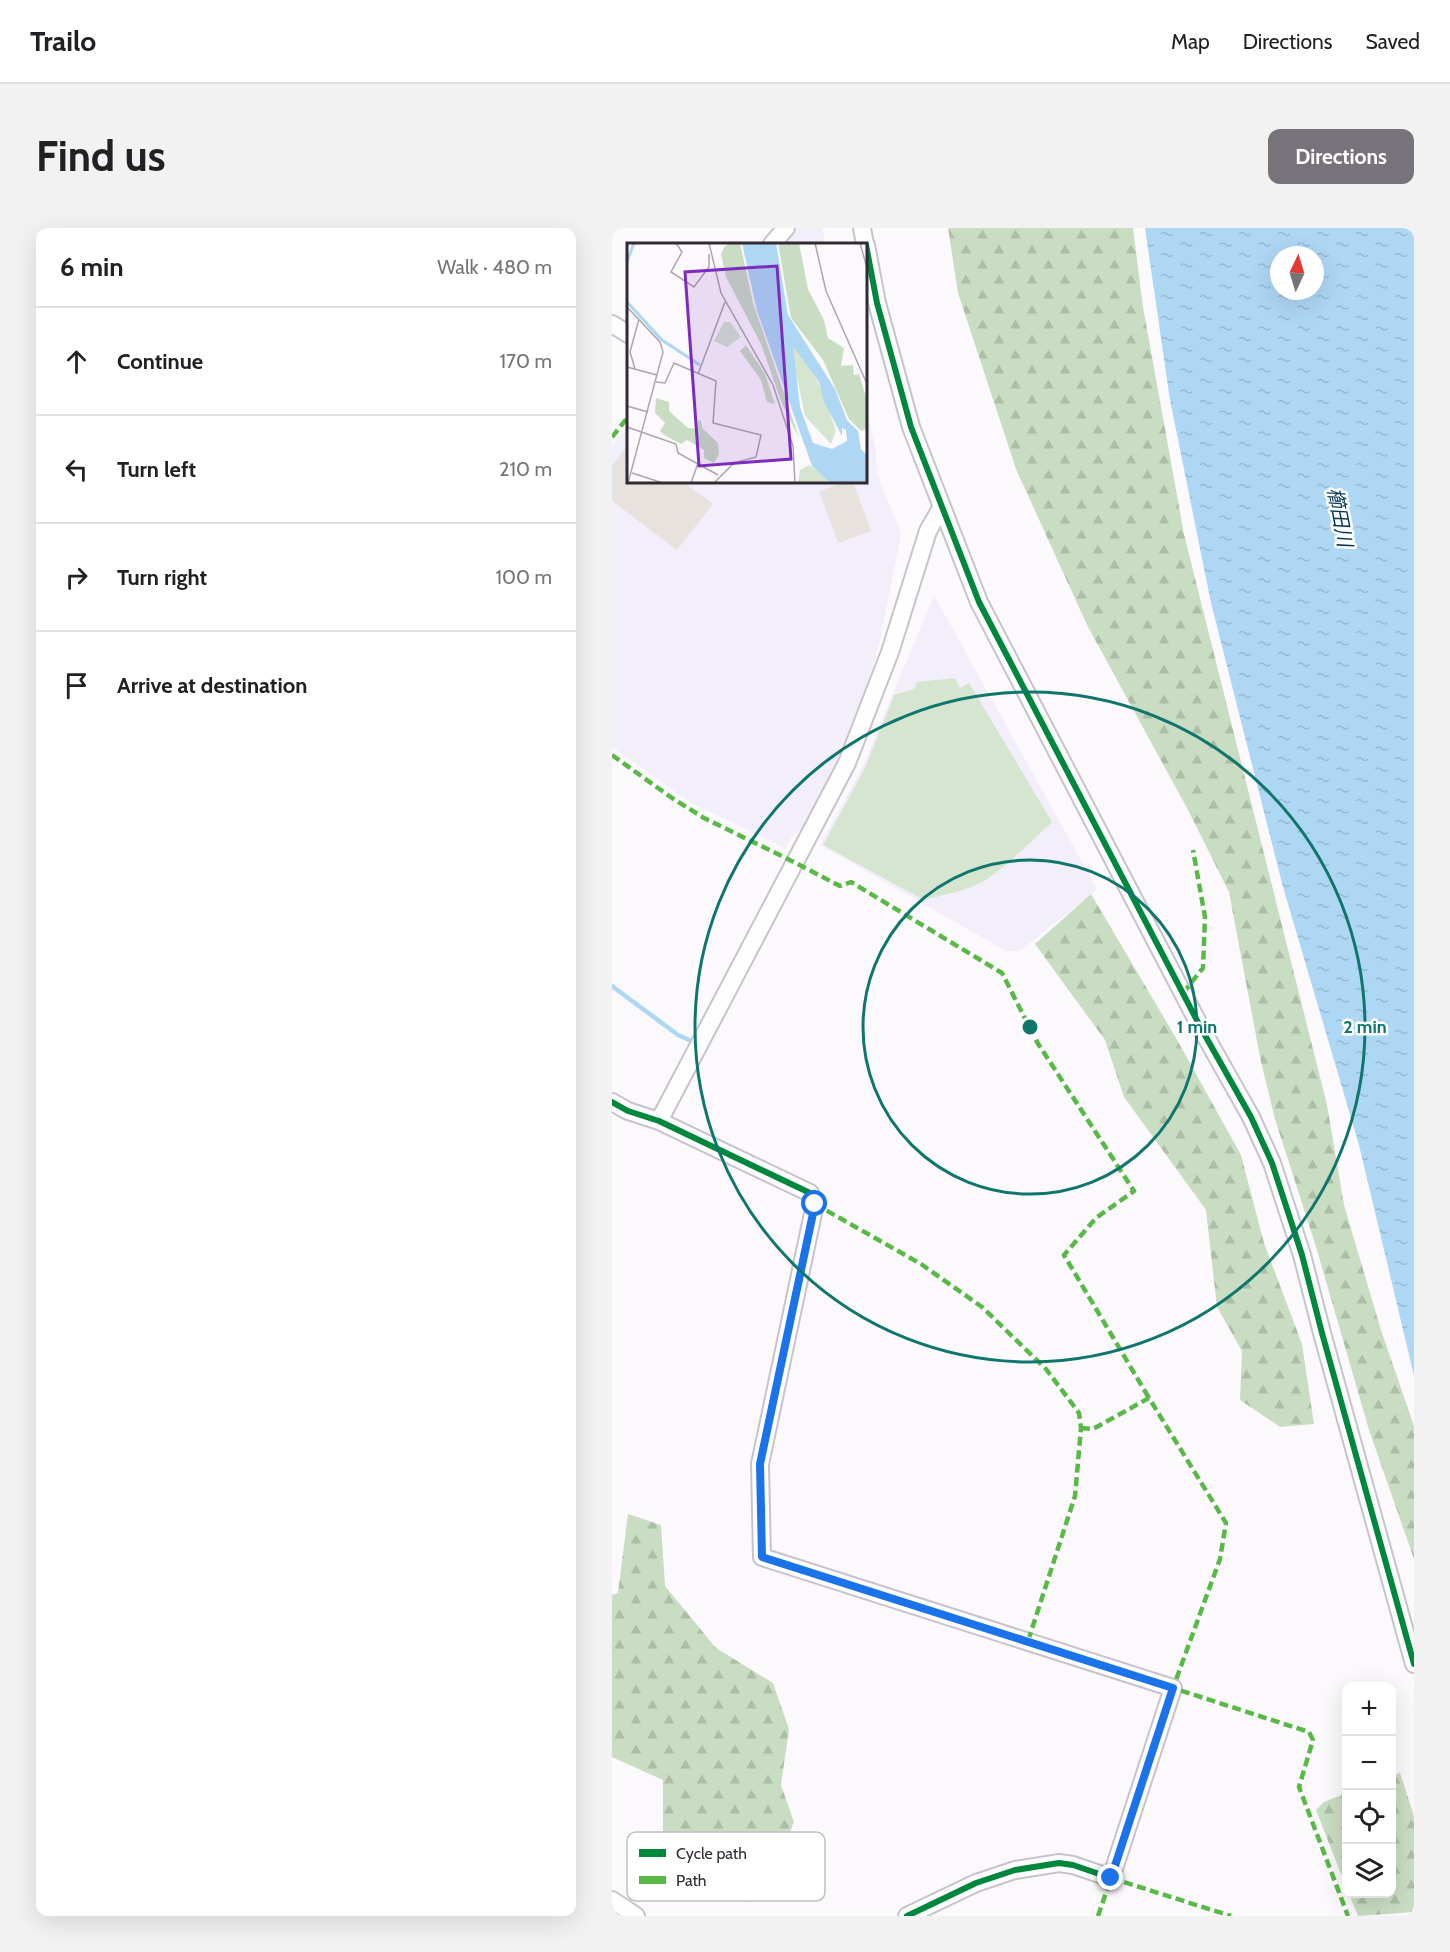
<!DOCTYPE html>
<html lang="en">
<head>
<meta charset="utf-8">
<style>
	body { margin:0; font-family:Cabin,"Noto Sans JP",sans-serif; background:#f2f2f2; color:#202124 }
	.controls { position:absolute; right:18px; bottom:18px; display:grid; overflow:hidden; border-radius:12px; box-shadow:0 6px 24px #0002 }
	.controls button { width:54px; height:54px; display:grid; place-items:center; padding:0; border:0; border-bottom:2px solid #e0e0e0; background:#fff; color:#202124; font:30px sans-serif }
	.compass { position:absolute; left:658px; top:18px; width:54px; height:54px; border-radius:50%; background:#fff; box-shadow:0 6px 24px #0002; rotate:4deg }
	.stop { position:absolute; width:18px; height:18px; margin:-14px; border:4px solid #1a73e8; border-radius:50%; background:#fff }
	.stop.end { background:#1a73e8; border-color:#fff; box-shadow:0 2px 6px #0008 }
	.list { margin:0; padding:0; list-style:none }
	h2 { display:flex; justify-content:space-between; align-items:center; height:78px; margin:0; padding:0 24px; font-size:26px }
	h2 small { font-size:20px; font-weight:400; color:#757577 }
	.list li { display:grid; grid-template-columns:39px 1fr auto; gap:18px; align-items:center; box-sizing:border-box; height:108px; padding:0 24px; border-top:2px solid #e0e0e0 }
	.list b { display:block; font-size:22px; white-space:nowrap }
	.list em { font-size:20px; font-style:normal; color:#757577 }
	.icon { flex:none; width:33px; height:33px; fill:none; stroke:currentColor; stroke-width:2; stroke-linecap:round; stroke-linejoin:round }
	.map { position:relative; flex:none; width:802px; height:1688px; overflow:hidden; border-radius:12px }
	header { display:flex; align-items:center; gap:36px; box-sizing:border-box; height:84px; padding:0 30px; background:#fff; border-bottom:2px solid #e0e0e0 }
	header strong { font-size:28px }
	nav { display:flex; gap:33px; margin-inline-start:auto; font-size:21px }
	.intro { display:flex; align-items:center; justify-content:space-between; box-sizing:border-box; height:144px; padding:0 36px }
	h1 { margin:0; font-size:42px }
	.button { padding:15px 27px; border-radius:12px; background:#78727a; color:#fff; font-size:21px; font-weight:700 }
	main { display:flex; gap:36px; padding:0 36px }
	aside { flex:1; background:#fff; border-radius:12px; box-shadow:0 6px 24px #0002 }
	.map>svg:first-child { display:block }
</style>
</head>
<body>
<header>
<strong>Trailo</strong>
<nav><a>Map</a><a>Directions</a><a>Saved</a></nav>
</header>
<div class="intro"><h1>Find us</h1><a class="button">Directions</a></div>
<main>
<aside>
<h2>6 min<small>Walk · 480 m</small></h2>
<ul class="list">
<li><svg class="icon" aria-label="ahead" viewBox="0 0 24 24"><path d="M12 20V5M6 11l6-6 6 6"/></svg><div><b>Continue</b></div><em>170 m</em></li>
<li><svg class="icon" aria-label="left" viewBox="0 0 24 24"><path d="M17 20v-9H6M10 6l-5 5 5 5"/></svg><div><b>Turn left</b></div><em>210 m</em></li>
<li><svg class="icon" aria-label="right" viewBox="0 0 24 24"><path d="M7 20v-9h11M14 6l5 5-5 5"/></svg><div><b>Turn right</b></div><em>100 m</em></li>
<li><svg class="icon" aria-label="arrive" viewBox="0 0 24 24"><path d="M6 21V4h12l-3 4 3 4H6"/></svg><div><b>Arrive at destination</b></div></li>
</ul>
</aside>
<div class="map">
<svg width="802" height="1688" viewBox="0 0 802 1688">
	<defs>
		<pattern id="forest-firs" width="22" height="20" patternUnits="userSpaceOnUse" patternTransform="scale(1.5)"><rect width="22" height="20" fill="#c9ddc2"/><path d="M5 1l3.5 6h-7zM16 11l3.5 6h-7z" fill="#adbea7"/></pattern>
		<pattern id="water-ripples" width="26" height="14" patternUnits="userSpaceOnUse" patternTransform="scale(1.5)"><rect width="26" height="14" fill="#aed7f4"/><path d="M2 4q2-2 4 0t4 0M15 11q2-2 4 0t4 0" fill="none" stroke="#96b9d2"/></pattern>
	</defs>
	<rect width="100%" height="100%" fill="#fcf9fd"/>
	<path fill="#f2eefa" d="M182,0H210L214,16H167Z
		M254,181L264,223L265,246L289,305L268,412L258,449L260,454L231,527L192,599L180,608L174,621L76,573L0,519V218L16,199V254H254Z
		M322,367L485,661L408,723H394L208,617L251,538Z"/>
	<path fill="url(#forest-firs)" d="M336,0H521L531,79L572,306L715,877L732,977L769,1102L802,1198V1331L757,1202L705,1022L663,891L649,834L617,664L576,582L475,397L404,241L346,65Z
		M479,666L564,810L629,927L652,1015L690,1116L702,1196L668,1199L628,1172L630,1123L605,1079L594,982L512,869L493,812L423,716Z
		M16,1286L49,1297L53,1358L104,1420L161,1455L177,1501L169,1557L182,1594L165,1637L136,1674L51,1620V1552L0,1529V1367L6,1365Z
		M788,1545L802,1588V1684L746,1688L737,1666H780V1548Z
		M734,1565V1659L704,1582L712,1574Z"/>
	<path fill="#d5e5cf" d="M343,450L348,460L357,455L440,594C421,611 388,646 366,656C349,664 330,667 312,672L211,617L253,540L282,467L302,461L305,454Z"/>
	<path fill="url(#water-ripples)" fill-rule="evenodd" d="M533,0H802V1148L747,917L671,659L599,375L558,172ZM667,27H703V63H667Z"/>
	<g fill="none" stroke-linecap="round" stroke-linejoin="round">
		<path stroke="#aed7f4" stroke-width="4.5" d="M0,758L66,807L77,812"/>
	</g>
	<path fill="#e8e2df" d="M16,217V254H71L101,276L65,322L0,273V238Z
		M234,254H241L259,303L226,315L207,263Z"/>
	<g fill="none" stroke-linecap="round" stroke-linejoin="round">
		<defs>
			<path id="minor" d="M250,0L253,16
				M160,16L174,0
				M254,17L265,75L299,199L367,374L590,802L639,889L660,935L690,1027L710,1105L802,1436
				M0,96L16,106
				M0,874L16,883L47,893L198,965L203,976L148,1236L150,1329L561,1460L499,1650L461,1637L447,1635L403,1642L364,1655L295,1688
				M47,893L235,535L278,424L316,303L329,280
				M0,1672L24,1688"/>
		</defs>
		<use href="#minor" stroke="#c8c3ca" stroke-width="20"/>
		<use href="#minor" stroke="#fffeff" stroke-width="16"/>
		<path stroke="#58b947" stroke-width="4.5" stroke-dasharray="9 4.5" stroke-linecap="butt" d="M0,209L16,189
			M0,527L60,570L92,590L182,634L228,658L239,654L390,745L425,814L522,963L484,990L452,1027L537,1170
			M571,765L591,740L593,689L581,622
			M203,976L309,1036L370,1079L434,1141L467,1185L469,1200L463,1268L416,1413
			M469,1200L481,1201L537,1170L614,1295L608,1331L561,1460L697,1504L701,1512L687,1559L736,1688
			M486,1688L499,1650L619,1688"/>
		<defs>
			<path id="cycleway" d="M254,17L265,75L299,199L367,374L590,802L639,889L660,935L690,1027L710,1105L802,1436
				M0,874L16,883L47,893L198,965L203,976L148,1236L150,1329L561,1460L499,1650L461,1637L447,1635L403,1642L364,1655L295,1688"/>
		</defs>
		<use href="#cycleway" stroke="#fff" stroke-width="10"/>
		<use href="#cycleway" stroke="#00873e" stroke-width="6"/>
	</g>
	<g fill="none" stroke-linecap="round" stroke-linejoin="round">
		<path stroke="#1a73e8" stroke-width="8" d="M203,976L148,1236L150,1329L561,1460L499,1650"/>
	</g>
	<g fill="none" stroke="#0f766e" stroke-width="3">
		<circle cx="418" cy="799" r="167"/>
		<circle cx="418" cy="799" r="335"/>
	</g>
	<g text-anchor="middle" dominant-baseline="central" stroke-width="5" stroke-linejoin="round" paint-order="stroke">
		<g font-size="20" font-style="italic" fill="#063853" stroke="#fff">
			<text transform="translate(728 289) rotate(79)">櫛田川</text>
		</g>
	</g>
	<g transform="translate(15 15)">
		<rect width="240" height="240" fill="#fcf9fd"/>
		<path d="M163,101L171,102L191,139L209,187L204,201L178,173ZM182,222L193,230L202,240H171L173,227Z" fill="#d5e5cf"/>
		<path d="M103,0H113L126,60L173,197L155,161L134,101L99,34L94,11L97,4ZM151,0H172L181,46L197,77L201,95L217,105L214,123L226,122L227,132L232,131L240,157V186L234,188L222,176L196,117L164,75ZM119,102L138,131L148,161L140,159L134,137L113,108ZM29,155L42,159V168L61,185L70,186L71,177L74,178L75,185L91,200L92,211L87,220L77,215V207L60,197L54,201L37,192L33,188L38,180L28,170Z" fill="#c9ddc2"/>
		<path d="M97,79H103L114,94L100,104L87,98Z" fill="#d5e5cf"/>
		<path d="M115,0H149L161,72L208,146L220,177L231,188L234,206L240,212V240H203L185,223L130,68ZM166,103L192,139L197,159L215,193V185L219,187L220,198L205,206L186,200L173,164Z" fill="#aed7f4" fill-rule="evenodd"/>
		<path fill="none" stroke="#aed7f4" stroke-width="3" d="M0,19L7,0M0,59L35,97L73,122"/>
		<path fill="none" stroke="#aba6ac" stroke-width="1.5" d="M49,0L55,9L44,29L67,44L82,24V11M82,0L94,50L146,142L166,203L168,240M188,0L199,48L240,141M233,0L240,25M0,64L33,99L36,109L1,240M0,124L30,132M8,126L3,109L12,76M71,131L98,59M29,139L38,140L47,120L89,138L86,180L134,192L129,214L107,220L87,240M0,163L21,169M0,184L49,201L51,210L91,232M5,230L36,240M64,240L71,220"/>
		<path fill="#7b2cbf" fill-opacity="0.15" stroke="#7b2cbf" stroke-width="3" d="M150,23L164,216L72,223L58,29Z"/>
		<rect width="240" height="240" fill="none" stroke="#312933" stroke-width="3"/>
	</g>
	<rect x="15" y="1604" width="198" height="69" rx="9" fill="#fff" stroke="#c1bfc2" stroke-width="1.5"/>
	<rect x="27" y="1621" width="27" height="8" fill="#00873e"/>
	<rect x="27" y="1648" width="27" height="8" fill="#58b947"/>
	<g font-size="16" fill="#312933">
		<text x="64" y="1631">Cycle path</text>
		<text x="64" y="1658">Path</text>
	</g>
	<circle cx="418" cy="799" r="9" fill="#0f766e" stroke="#fff" stroke-width="3"/>
	<g font-size="18" text-anchor="middle" font-weight="bold" fill="#0f766e" stroke="#fff" stroke-width="5" stroke-linejoin="round" paint-order="stroke">
		<text x="585" y="805">1 min</text>
		<text x="753" y="805">2 min</text>
	</g>
</svg>
<div class="controls">
<button>+</button>
<button>−</button>
<button><svg class="icon" aria-label="locate" viewBox="0 0 24 24"><circle cx="12" cy="12" r="6"/><path d="M12 2v4M12 18v4M2 12h4M18 12h4"/></svg></button>
<button><svg class="icon" aria-label="layers" viewBox="0 0 24 24"><path d="M12 4l9 5-9 5-9-5zM3 14l9 5 9-5"/></svg></button>
</div>
<svg class="compass" viewBox="-18 -18 36 36"><path d="M0-13l5 13h-10z" fill="#e53935"/><path d="M0 13l5-13h-10z" fill="#757577"/></svg>
<div class="stop" style="left:203px;top:976px"></div>
<div class="stop end" style="left:499px;top:1650px"></div>
</div>
</main>
</body>
</html>
